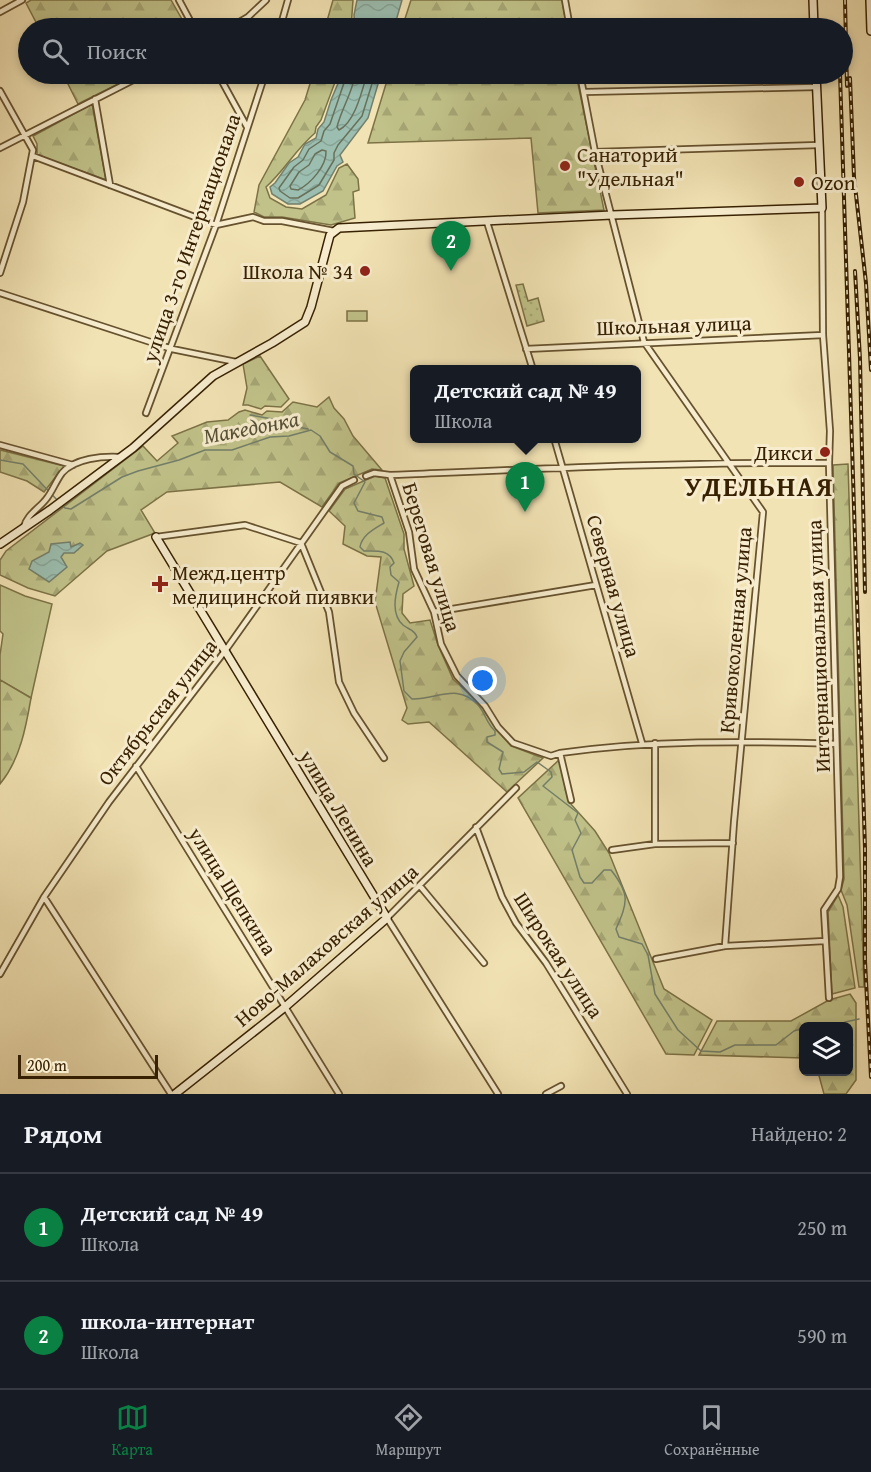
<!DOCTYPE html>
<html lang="ru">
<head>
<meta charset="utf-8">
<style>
	body { margin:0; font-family:"Gentium Book Plus",serif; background:#20242c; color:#f1f3f6 }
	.controls { position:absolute; right:18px; bottom:18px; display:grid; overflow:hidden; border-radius:9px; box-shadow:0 3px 9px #0003 }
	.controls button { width:54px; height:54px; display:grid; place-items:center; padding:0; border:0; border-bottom:2px solid #363941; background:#171b24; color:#f1f3f6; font:30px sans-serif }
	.scale { position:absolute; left:18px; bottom:15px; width:140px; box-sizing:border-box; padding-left:6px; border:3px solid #372102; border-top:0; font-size:16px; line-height:21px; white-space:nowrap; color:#372102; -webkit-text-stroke:4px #f7edce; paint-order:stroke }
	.you { position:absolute; left:483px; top:681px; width:21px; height:21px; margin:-15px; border:4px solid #fff; border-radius:50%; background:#1a73e8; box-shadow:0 0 0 9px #1a73e833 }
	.badge { display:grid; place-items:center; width:39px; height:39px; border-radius:50%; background:#0b8043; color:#fff; font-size:20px; font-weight:700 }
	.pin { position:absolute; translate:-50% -50px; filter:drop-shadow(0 2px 3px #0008) }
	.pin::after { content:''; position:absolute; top:32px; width:21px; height:18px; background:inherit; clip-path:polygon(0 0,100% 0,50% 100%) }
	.popup { position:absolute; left:410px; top:365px; width:231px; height:78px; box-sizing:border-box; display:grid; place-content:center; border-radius:9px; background:#171b24; filter:drop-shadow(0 2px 4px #0005); font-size:20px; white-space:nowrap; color:#9ea1a6 }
	.popup b { font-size:22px; color:#f1f3f6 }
	.popup::after { content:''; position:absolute; left:50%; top:100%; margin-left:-12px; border:12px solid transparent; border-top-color:#171b24 }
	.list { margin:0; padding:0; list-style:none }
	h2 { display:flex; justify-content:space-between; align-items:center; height:78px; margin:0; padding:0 24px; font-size:26px }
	h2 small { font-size:20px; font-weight:400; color:#9ea1a6 }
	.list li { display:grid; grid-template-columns:39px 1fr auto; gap:18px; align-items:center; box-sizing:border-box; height:108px; padding:0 24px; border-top:2px solid #363941 }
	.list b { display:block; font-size:22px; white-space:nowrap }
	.list p { margin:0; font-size:20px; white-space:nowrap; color:#9ea1a6 }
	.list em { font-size:20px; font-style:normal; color:#9ea1a6 }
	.icon { flex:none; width:33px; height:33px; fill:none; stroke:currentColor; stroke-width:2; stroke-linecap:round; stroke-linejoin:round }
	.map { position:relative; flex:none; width:871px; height:1094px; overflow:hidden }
	.search { position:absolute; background:#171b24; box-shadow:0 3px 9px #0003; left:18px; right:18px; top:18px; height:66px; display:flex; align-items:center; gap:15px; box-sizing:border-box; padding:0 21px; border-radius:33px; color:#9ea1a6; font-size:22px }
	.sheet { height:294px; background:#171b24 }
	nav { display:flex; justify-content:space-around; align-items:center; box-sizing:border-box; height:84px; border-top:2px solid #363941; background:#171b24; font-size:16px; color:#9ea1a6 }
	nav a { display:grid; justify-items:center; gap:3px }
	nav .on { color:#0b8043 }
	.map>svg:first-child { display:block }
</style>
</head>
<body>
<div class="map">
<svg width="871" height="1094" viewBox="0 0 871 1094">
	<defs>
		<pattern id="forest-firs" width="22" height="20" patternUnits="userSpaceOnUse" patternTransform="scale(1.5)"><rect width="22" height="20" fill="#c0c289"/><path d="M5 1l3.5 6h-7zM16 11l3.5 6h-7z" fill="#a6a675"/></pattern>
		<pattern id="park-dots" width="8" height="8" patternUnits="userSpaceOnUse" patternTransform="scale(1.5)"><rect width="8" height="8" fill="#c0c289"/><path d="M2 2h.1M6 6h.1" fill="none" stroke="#a6a675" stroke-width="1.8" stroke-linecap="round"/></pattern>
		<pattern id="water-waves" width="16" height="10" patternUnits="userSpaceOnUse" patternTransform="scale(1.5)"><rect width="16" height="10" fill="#9bbeb0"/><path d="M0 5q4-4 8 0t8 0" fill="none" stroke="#86a396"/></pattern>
	</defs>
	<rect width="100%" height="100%" fill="#f2e3b4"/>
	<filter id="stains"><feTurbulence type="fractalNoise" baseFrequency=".00333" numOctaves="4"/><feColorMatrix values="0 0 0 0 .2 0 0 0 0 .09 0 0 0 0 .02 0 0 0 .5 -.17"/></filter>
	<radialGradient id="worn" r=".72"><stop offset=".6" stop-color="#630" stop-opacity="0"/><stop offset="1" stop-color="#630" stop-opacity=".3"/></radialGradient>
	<path fill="#c0c289" stroke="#7c7246" stroke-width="1.5" d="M347,311H367V321H347Z
		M0,585L25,596L52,604L31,698L0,680V655L3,634L0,631Z"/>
	<path fill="url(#forest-firs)" stroke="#7c7246" stroke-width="1.5" d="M31,0H171L187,28H39L26,3Z
		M333,0H353L351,28H325Z
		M411,0H562L567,28H402Z
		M63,74H138L78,104Z
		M313,74H338L321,120L316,127L315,133C296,149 284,171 266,187L270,198L286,207L302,209L326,195L339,168L347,164L358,179L359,190L353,192L355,218L331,225L282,217H264L254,212L259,185L305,100Z
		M389,74H576L604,210L538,213L531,138L368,143Z
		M92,104L106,180L37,155V144L33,136Z
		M260,356L289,399L281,407L265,406L261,409L248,405H243L247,388L243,364Z
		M329,397L334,408L344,419L353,436L382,470L372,469L339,483L322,507L280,482L167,492L141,510L155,533L107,551L55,596L28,588L0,575V560L6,551L143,446L157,461L178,443L172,436L207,422L228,420L239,412L245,410L262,415L267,411L282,412L293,402L317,407Z
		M0,450L64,466L44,492L27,481L0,472Z
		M848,464L864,987H859L847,905L841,890L844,879L833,465Z
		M375,476L385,478L404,534V549L414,586L403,594L402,613L410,623L430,620L438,645L453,679L482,706L511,746L543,758L507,792L429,722L408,724L402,720L407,708L375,602L381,557L367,556L343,544L345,526L329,511L345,489Z
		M0,680L31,698C26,727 20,760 0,784Z
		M559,760L569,802L595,831L609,853L664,989L712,1020L694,1055L666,1054L518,798Z
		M838,895L843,907L855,988L832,994L828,912Z
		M850,994L856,1003V1080L846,1094H824L818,1072H848V1026H804L803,1058L699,1055L717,1021H791L829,1000Z"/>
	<path fill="url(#park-dots)" stroke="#7c7246" stroke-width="1.5" d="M523,284L528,301L538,298L544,321L527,326L516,285Z"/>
	<path fill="url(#water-waves)" stroke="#737f6a" stroke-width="1.5" d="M357,0H402L394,28H355L354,15Z
		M342,74H381L368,118L340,155L343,162L337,166L323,191L300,204H288L272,194L270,187L275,183L289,163L298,157L305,144L316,138L318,129L324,122L331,100Z
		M70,542L71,547L80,543L83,545L74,553H64L61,557L67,567L49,582L29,569L32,561L49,552L51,544Z"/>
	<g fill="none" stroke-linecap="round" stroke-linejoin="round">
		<path stroke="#697059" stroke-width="1.5" d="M347,74L330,124L324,131L321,141L309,149L303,160L294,167L279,188L280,191L290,198H298L319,185L334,160V153L338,145L362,116L375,74
			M355,74C354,89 341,110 337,127L339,130C355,122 362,91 367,74
			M322,150L326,151C327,166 310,184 298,190L291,189L290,186L299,172L309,165L315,154Z"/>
		<path stroke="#737f6a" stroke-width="1.5" d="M250,415L278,420L284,423
			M288,425L308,429
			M0,460L23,464L58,501
			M61,504L65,508L71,509L122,477L138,471L179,460L205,450H232L270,437L289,436L311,430L320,436L330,452L353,466L354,474L365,482L354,503L358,511L382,517L384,523C374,529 362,535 360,547L364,551C377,551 389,549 394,563L390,567L391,575L399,582C395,596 391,614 403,625C409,630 414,629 417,637L404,652L400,661L404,691L412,699C436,700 457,682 478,705C486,714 486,723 495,731V735L487,737V742L503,752L499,769L502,774L524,772L537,762L551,772L552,777L543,786L578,813L575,820L581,833L572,850L580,877L584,883H592L604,870H611C630,894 628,902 616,929L619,937L642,944L648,955L655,994L678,1030L701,1051L720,1052L735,1045H776L794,1031L804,1028
			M806,1026H809
			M845,1026V1022L859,1019"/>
		<defs>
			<path id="street" d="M179,0L194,28
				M565,0L570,28
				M0,12L22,0
				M229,28L248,17L266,0
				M280,28L288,0
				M218,74L247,127
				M580,74L595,152L644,342L763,512L734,822L725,946
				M0,91L33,150L23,202L0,273
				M584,92L816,87
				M95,99L110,185
				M0,148L145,74
				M595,152L819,145
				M33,156L216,225L253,217L264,221H282L334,231
				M822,208L823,335L830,431L829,463L840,877L838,889L824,910L829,998
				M487,222L533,370
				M0,293L172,349L236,362
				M526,349L823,335
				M146,413L216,225L265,74
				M554,438L642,743
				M0,445L73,465
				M390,475L409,532L414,569L434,612L441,644L457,676L485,706L498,727L513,743L551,756L560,753L571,800
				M366,476L374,473L390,475C536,469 682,462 829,463
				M24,527C27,514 40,508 47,498C53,490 56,481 62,473C75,458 103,456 120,457
				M156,537L245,525L301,543L329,612L339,682L354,713L384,758
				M434,612L596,585
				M655,743V844
				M560,753C652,740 743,741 836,744
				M136,766L339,1094
				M476,827L502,897L516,923L546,963L627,1094
				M612,850L655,844L733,843
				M420,886L484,963
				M44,897L171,1094
				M656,959L725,946L825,941
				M0,974L44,897L109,802L225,651L342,486L354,480
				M498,1094L387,918L516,788
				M546,1094L561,1086"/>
			<path id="secondary" d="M813,0L814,28
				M870,0L871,31
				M156,537L387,918L285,1007L175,1094
				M0,544L50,510L133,448L213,376L272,343L305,322L311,307L330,235L339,228L612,215L822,208L816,74"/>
		</defs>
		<use href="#street" stroke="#66522e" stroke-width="8"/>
		<use href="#secondary" stroke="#372102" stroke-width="10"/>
		<use href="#street" stroke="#f7edce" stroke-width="4.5"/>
		<use href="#secondary" stroke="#f7edce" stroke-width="7"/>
		<defs>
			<path id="rail" d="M845,0L847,86
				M840,74L865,848V961L871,1077
				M850,78L854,177L866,283L871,370
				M855,271L860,359L865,592"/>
		</defs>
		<use href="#rail" stroke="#372102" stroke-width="4"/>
		<use href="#rail" stroke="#f7edce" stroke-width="1.5" stroke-dasharray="4.5" stroke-linecap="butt"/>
	</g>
	<g fill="#8f2418" stroke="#f7edce" stroke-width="2">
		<circle cx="565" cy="166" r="6"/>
		<circle cx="799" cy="182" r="6"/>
		<circle cx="365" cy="271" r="6"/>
		<circle cx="825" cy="452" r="6"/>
		<path d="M157 575h6v6h6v6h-6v6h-6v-6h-6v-6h6z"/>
	</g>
	<g text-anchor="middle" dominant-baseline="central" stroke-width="6" stroke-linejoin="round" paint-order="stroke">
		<g font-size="21" fill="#372102" stroke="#f7edce" text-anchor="start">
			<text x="577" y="154">Санаторий<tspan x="577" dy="24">"Удельная"</tspan></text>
			<text x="811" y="182">Ozon</text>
			<text x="353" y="271" text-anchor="end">Школа № 34</text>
			<text x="813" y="452" text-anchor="end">Дикси</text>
			<text x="172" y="572">Межд.центр<tspan x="172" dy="24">медицинской пиявки</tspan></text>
		</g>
		<g font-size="21" fill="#372102" stroke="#f7edce">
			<text transform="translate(191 238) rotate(-71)">улица 3-го Интернационала</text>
			<text transform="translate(674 325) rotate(-2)">Школьная улица</text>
			<text transform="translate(432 557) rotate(73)">Береговая улица</text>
			<text transform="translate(614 586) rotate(74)">Северная улица</text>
			<text transform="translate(735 630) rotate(-85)">Кривоколенная улица</text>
			<text transform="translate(818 646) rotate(-92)">Интернациональная улица</text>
			<text transform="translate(157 712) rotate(-52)">Октябрьская улица</text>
			<text transform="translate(339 808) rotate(59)">улица Ленина</text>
			<text transform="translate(233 891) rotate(58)">улица Щепкина</text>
			<text transform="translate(326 945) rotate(-41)">Ново-Малаховская улица</text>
			<text transform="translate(559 955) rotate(57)">Широкая улица</text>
		</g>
		<g font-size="22" font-style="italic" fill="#555036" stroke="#f7edce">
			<text transform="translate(251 427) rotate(-11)">Македонка</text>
		</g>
		<g font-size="27" font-weight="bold" letter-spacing="1.5" fill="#372102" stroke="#f7edce">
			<text x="759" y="486">УДЕЛЬНАЯ</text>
		</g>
	</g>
	<rect width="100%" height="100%" filter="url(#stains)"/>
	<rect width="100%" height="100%" fill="url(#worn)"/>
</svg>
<div class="controls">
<button><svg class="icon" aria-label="layers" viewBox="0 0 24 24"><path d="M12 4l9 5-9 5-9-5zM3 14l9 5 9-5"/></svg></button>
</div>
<div class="scale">200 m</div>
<div class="you"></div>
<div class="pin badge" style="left:525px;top:512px">1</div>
<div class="popup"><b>Детский сад № 49</b>Школа</div>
<div class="pin badge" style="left:451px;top:271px">2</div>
<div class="search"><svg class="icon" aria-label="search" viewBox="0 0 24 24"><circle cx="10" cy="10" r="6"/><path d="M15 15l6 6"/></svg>Поиск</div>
</div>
<section class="sheet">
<h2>Рядом<small>Найдено: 2</small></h2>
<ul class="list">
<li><span class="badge">1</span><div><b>Детский сад № 49</b><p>Школа</p></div><em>250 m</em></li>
<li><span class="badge">2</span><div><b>школа-интернат</b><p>Школа</p></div><em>590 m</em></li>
</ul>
</section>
<nav>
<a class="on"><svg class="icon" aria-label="map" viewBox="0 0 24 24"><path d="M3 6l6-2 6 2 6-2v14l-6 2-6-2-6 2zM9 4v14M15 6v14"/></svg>Карта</a>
<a><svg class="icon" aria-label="directions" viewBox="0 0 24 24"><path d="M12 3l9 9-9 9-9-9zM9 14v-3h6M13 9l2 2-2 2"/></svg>Маршрут</a>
<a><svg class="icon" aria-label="saved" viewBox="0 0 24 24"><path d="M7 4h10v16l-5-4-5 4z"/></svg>Сохранённые</a>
</nav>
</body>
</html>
